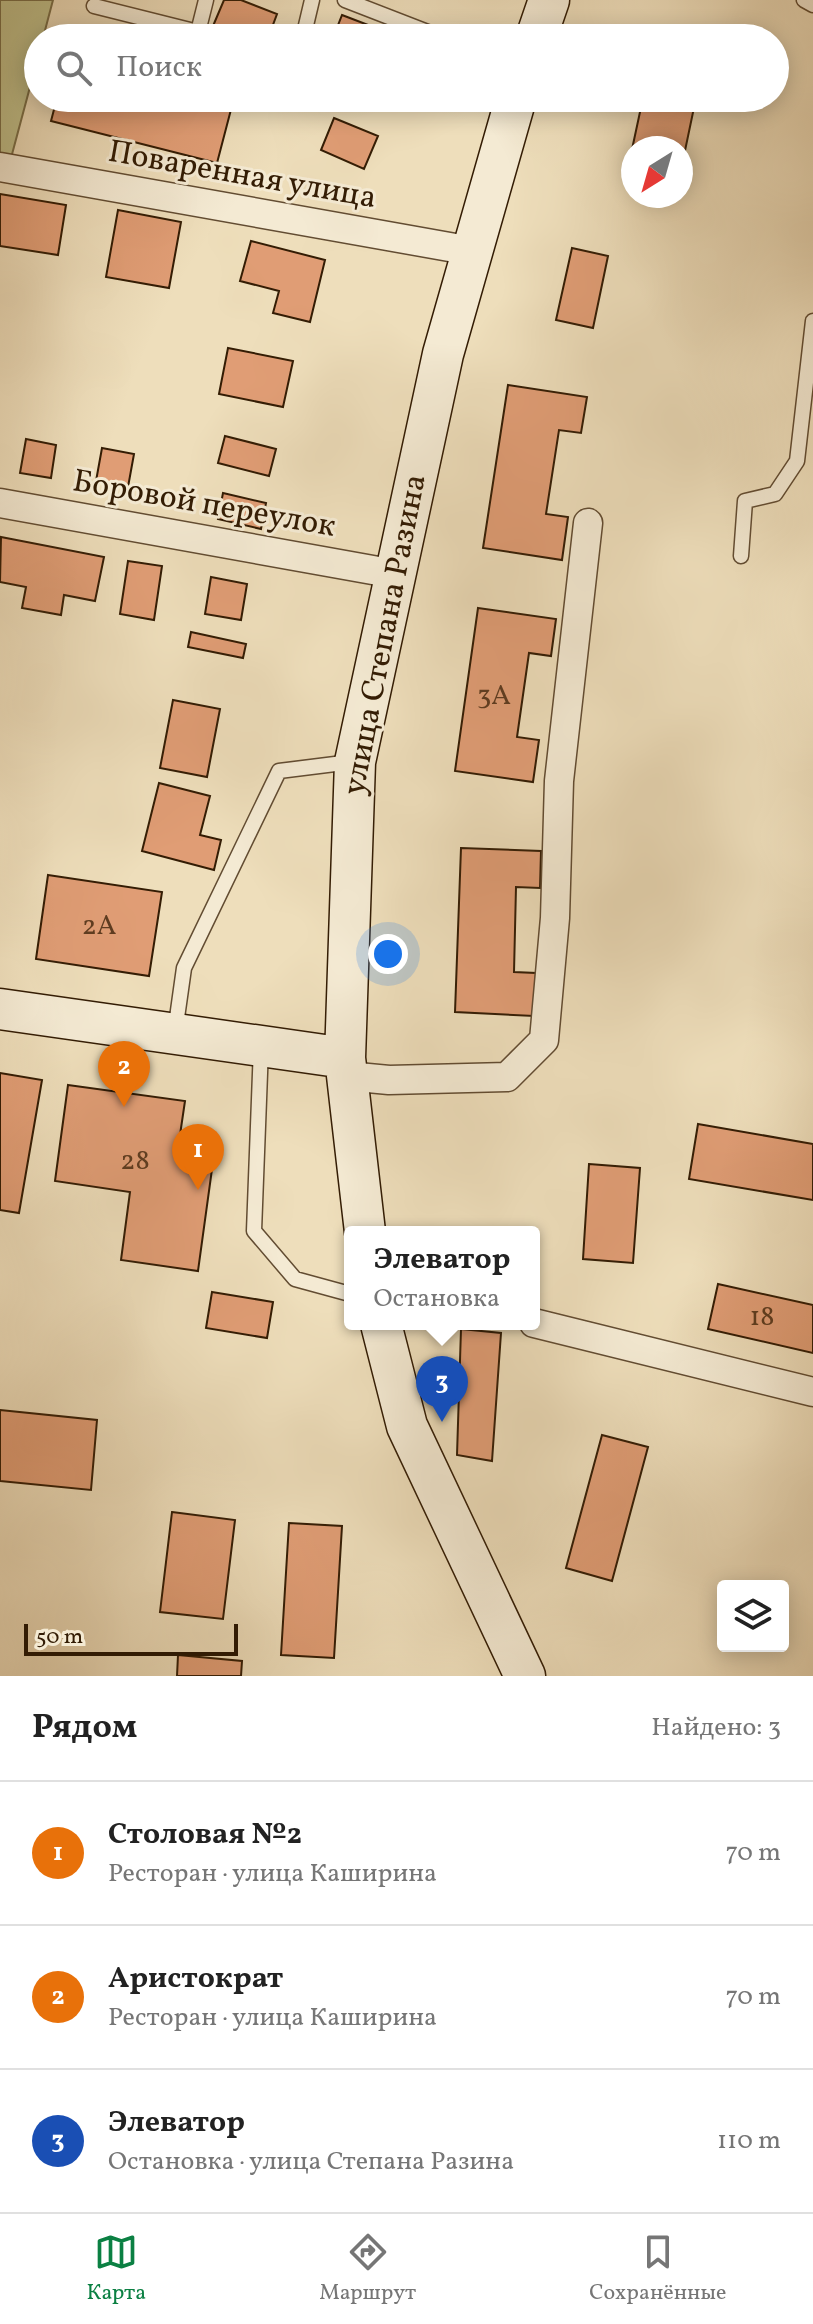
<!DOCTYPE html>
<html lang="ru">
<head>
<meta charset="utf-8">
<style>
	body { margin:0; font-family:Vollkorn,serif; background:#f6f6f6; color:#222 }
	.controls { position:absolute; right:24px; bottom:24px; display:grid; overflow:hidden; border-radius:8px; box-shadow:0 4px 20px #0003 }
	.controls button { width:72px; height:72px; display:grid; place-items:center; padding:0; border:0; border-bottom:2px solid #e0e0e0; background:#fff; color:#222; font:40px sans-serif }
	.compass { position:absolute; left:621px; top:136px; width:72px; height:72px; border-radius:50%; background:#fff; box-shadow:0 4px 20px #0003; rotate:217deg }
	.scale { position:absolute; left:24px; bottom:20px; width:214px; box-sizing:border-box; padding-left:8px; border:4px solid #331c04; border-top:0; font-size:22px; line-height:28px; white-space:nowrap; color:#331c04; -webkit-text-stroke:6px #f4ead3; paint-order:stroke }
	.you { position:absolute; left:388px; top:954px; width:28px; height:28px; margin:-20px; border:6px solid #fff; border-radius:50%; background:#1a73e8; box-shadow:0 0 0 12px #1a73e833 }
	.badge { display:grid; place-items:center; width:52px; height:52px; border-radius:50%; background:#0b8043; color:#fff; font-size:26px; font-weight:700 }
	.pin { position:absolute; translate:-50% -66px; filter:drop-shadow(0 2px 4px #0008) }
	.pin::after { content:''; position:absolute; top:42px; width:28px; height:24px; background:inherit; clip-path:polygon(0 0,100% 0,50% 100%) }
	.popup { position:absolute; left:344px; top:1226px; width:196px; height:104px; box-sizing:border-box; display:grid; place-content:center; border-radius:8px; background:#fff; filter:drop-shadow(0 2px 6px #0005); font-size:26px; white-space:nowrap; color:#767676 }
	.popup b { font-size:30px; color:#222 }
	.popup::after { content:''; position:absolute; left:50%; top:100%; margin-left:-16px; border:16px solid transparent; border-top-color:#fff }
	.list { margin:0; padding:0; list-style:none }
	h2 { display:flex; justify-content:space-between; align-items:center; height:104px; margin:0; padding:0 32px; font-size:34px }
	h2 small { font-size:26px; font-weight:400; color:#767676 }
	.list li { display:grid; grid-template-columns:52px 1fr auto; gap:24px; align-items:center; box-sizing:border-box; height:144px; padding:0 32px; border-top:2px solid #e0e0e0 }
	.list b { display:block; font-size:30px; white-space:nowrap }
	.list p { margin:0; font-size:26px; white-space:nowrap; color:#767676 }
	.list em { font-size:26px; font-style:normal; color:#767676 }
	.icon { flex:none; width:44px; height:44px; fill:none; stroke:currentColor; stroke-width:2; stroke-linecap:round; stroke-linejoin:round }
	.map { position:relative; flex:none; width:813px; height:1676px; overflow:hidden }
	.search { position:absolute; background:#fff; box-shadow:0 4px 20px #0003; left:24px; right:24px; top:24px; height:88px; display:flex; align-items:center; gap:20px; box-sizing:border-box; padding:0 28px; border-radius:44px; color:#767676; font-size:30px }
	.sheet { height:536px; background:#fff }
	nav { display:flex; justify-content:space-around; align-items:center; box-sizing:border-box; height:112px; border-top:2px solid #e0e0e0; background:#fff; font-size:22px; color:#767676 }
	nav a { display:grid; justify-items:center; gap:4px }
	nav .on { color:#0b8043 }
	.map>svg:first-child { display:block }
</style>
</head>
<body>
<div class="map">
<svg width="813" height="1676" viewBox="0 0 813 1676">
	<rect width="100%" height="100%" fill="#eedebb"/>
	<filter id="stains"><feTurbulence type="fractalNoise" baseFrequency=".0025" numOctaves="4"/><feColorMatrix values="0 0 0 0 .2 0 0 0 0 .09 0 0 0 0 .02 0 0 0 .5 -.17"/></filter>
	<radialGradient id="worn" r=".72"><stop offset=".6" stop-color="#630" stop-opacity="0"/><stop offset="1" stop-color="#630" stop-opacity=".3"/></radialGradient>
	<path fill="#bfc08c" stroke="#796e48" stroke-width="2" d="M0,0H53L43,38H38V57L11,158L0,155Z"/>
	<path fill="#e09d75" stroke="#331c04" stroke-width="2" d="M224,0H241L277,14L268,38H244L213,26Z
		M342,15L397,36L396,38H333Z
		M57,98H234L217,163L51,121Z
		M643,98H696L682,165L681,148H633L631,154Z
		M334,118L378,136L364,169L321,150Z
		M0,194L66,205L58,255L0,246Z
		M118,210L181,222L169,288L106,277Z
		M251,241L325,260L310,322L273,313L279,291L240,281Z
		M572,248L608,256L593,328L556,320Z
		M228,348L293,361L283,407L219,394Z
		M508,385L587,397L581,433L559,430L546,514L568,517L562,560L483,548Z
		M225,436L276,449L269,476L218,463Z
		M26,439L56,445L51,478L20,473Z
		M102,448L134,454L128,487L96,481Z
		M223,493L266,503L261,529L218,519Z
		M1,537L104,557L95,601L64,595L61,615L22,608L26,587L0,582Z
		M128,561L162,566L154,620L120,614Z
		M211,577L247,584L241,620L205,614Z
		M478,608L556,619L551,656L529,653L517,737L539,740L533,782L455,771Z
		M191,632L246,644L243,658L188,647Z
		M173,700L220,709L207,777L160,768Z
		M159,783L210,796L200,835L221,840L214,870L142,851Z
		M461,848L541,851L540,888L516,887L514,972L536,973L534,1016L455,1012Z
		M48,875L162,892L149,976L36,959Z
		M0,1073L42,1080L19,1213L0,1210Z
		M68,1085L185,1101L180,1135L216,1140L198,1271L121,1260L130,1192L55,1181Z
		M698,1124L813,1144V1200L689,1179Z
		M589,1164L640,1168L633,1263L583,1259Z
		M718,1284L813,1305V1353L708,1329Z
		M212,1292L273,1302L267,1338L206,1328Z
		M461,1329L501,1333L492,1461L457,1455Z
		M0,1410L97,1420L91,1490L0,1481Z
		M602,1435L648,1447L612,1581L566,1568Z
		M172,1512L235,1520L223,1619L160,1612Z
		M289,1523L342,1526L334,1658L281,1655Z
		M178,1655L242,1661L241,1676H177Z"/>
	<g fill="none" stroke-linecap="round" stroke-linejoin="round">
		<defs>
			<path id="lane" d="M345,0L443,38
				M804,0L813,5
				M94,6L198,32L206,0
				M303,38L312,0
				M741,556L745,501L775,494L797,461L813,321
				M175,1032L184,968L279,771L351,762
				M261,1047L254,1231L295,1279L350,1294"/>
			<path id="street" d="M0,167L472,251
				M0,503L395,574
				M347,1076L389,1080L507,1077L544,1040L555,918L559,781L588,523
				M534,1323L813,1392"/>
			<path id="secondary" d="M536,38L549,0
				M0,1009L345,1058
				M365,1232L345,1058L355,762L443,354L516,98
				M381,1324L407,1426L525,1676"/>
		</defs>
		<use href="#lane" stroke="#624c32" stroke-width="17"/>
		<use href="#street" stroke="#624c32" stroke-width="31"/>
		<use href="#secondary" stroke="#331c04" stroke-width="43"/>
		<use href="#lane" stroke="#f4ead3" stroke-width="14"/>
		<use href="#street" stroke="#f4ead3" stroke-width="28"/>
		<use href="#secondary" stroke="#f4ead3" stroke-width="40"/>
	</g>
	<g text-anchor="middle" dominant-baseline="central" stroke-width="6" stroke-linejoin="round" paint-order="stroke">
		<g font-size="28" fill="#5e3c20">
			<text x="494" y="696">3А</text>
			<text x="99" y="926">2А</text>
			<text x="135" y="1161">28</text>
			<text x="762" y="1317">18</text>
		</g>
		<g font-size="32" fill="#331c04" stroke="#f4ead3">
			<text transform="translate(242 176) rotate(10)">Поваренная улица</text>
			<text transform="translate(204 505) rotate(10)">Боровой переулок</text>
			<text transform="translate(386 635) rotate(-79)">улица Степана Разина</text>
		</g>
	</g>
	<rect width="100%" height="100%" filter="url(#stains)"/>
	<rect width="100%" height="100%" fill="url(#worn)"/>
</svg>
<div class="controls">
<button><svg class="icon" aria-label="layers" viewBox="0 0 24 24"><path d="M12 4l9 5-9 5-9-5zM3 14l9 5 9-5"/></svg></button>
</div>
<svg class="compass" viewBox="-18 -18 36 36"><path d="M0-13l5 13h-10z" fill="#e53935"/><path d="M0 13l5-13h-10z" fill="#767676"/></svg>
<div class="scale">50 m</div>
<div class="you"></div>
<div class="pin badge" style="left:198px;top:1190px;background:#e8710a">1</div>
<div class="pin badge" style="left:124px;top:1107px;background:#e8710a">2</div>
<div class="pin badge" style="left:442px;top:1422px;background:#1a4fb4">3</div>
<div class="popup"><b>Элеватор</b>Остановка</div>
<div class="search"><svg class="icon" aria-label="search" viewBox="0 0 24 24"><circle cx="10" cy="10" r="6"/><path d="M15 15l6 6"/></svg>Поиск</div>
</div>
<section class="sheet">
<h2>Рядом<small>Найдено: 3</small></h2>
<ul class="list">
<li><span class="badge" style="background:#e8710a">1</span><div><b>Столовая №2</b><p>Ресторан · улица Каширина</p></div><em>70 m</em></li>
<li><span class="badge" style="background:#e8710a">2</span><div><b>Аристократ</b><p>Ресторан · улица Каширина</p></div><em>70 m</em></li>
<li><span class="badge" style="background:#1a4fb4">3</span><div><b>Элеватор</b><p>Остановка · улица Степана Разина</p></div><em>110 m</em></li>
</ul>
</section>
<nav>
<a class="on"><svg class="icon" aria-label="map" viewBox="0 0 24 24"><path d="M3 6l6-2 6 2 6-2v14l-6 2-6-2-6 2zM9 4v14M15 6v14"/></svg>Карта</a>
<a><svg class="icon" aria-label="directions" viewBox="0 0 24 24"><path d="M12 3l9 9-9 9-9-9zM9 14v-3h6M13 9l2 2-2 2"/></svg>Маршрут</a>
<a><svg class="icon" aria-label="saved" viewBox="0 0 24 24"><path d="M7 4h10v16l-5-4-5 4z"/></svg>Сохранённые</a>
</nav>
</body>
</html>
